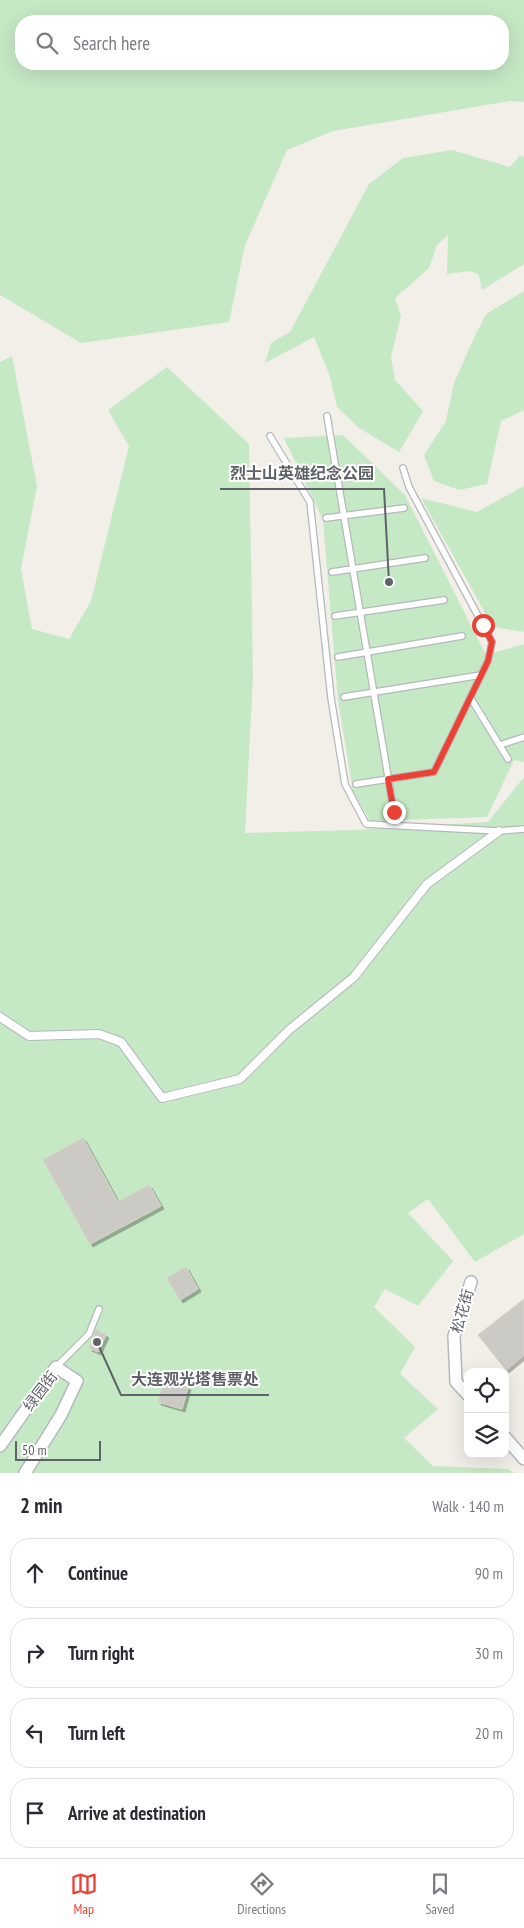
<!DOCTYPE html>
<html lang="en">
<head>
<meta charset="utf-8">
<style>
	body { margin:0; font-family:"PT Sans Narrow","Noto Sans SC",sans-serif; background:#f7f7f7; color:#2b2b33 }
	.controls { position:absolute; right:15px; bottom:15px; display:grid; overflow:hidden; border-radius:10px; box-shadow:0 5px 20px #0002 }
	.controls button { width:45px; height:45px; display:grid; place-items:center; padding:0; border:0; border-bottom:1px solid #e1e1e2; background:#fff; color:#2b2b33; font:25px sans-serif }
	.scale { position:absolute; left:15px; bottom:12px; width:86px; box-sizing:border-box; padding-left:5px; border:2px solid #5f6368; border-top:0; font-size:14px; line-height:18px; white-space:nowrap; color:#5f6368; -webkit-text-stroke:4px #fff; paint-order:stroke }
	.stop { position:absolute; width:15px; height:15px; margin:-11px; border:4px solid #ea4335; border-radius:50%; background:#fff }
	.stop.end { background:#ea4335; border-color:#fff; box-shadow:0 1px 5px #0008 }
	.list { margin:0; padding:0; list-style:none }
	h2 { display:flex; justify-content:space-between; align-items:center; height:65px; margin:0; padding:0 20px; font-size:21px }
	h2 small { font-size:16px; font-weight:400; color:#7c7c81 }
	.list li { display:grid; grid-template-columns:32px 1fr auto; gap:15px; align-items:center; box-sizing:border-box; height:70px; margin:0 10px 10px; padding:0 10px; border:1px solid #e1e1e2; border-radius:20px }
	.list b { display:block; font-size:19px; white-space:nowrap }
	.list em { font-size:16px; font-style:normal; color:#7c7c81 }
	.icon { flex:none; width:28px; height:28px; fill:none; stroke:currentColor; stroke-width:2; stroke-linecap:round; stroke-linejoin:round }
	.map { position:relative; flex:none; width:524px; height:1473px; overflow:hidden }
	.search { position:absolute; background:#fff; box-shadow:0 5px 20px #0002; left:15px; right:15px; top:15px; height:55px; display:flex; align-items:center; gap:12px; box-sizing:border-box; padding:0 18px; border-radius:20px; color:#7c7c81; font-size:19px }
	.sheet { height:385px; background:#fff }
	nav { display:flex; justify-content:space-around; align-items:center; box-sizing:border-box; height:70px; border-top:1px solid #e1e1e2; background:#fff; font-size:14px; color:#7c7c81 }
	nav a { display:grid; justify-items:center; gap:2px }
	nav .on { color:#ea4335 }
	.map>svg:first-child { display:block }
</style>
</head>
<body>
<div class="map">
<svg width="524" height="1473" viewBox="0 0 524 1473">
	<defs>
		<filter id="shadow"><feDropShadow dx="3" dy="3" stdDeviation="0" flood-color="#0004"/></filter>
	</defs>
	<rect width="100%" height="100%" fill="#f1efe8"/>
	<path fill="#c5e8c5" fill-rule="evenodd" d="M0,0H524V102L510,101L333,131L287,150L245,245L229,322L81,343L0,295ZM503,21V64H21V21Z
		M452,150L510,167L520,155L524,157V264L482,290L479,275L470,271L447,274L448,235L437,245L429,268L395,298L401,316L391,357L395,380L423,411L399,452L359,428L337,407L330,376L314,337L265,363L271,343L290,332L369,184L403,158Z
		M524,291V410L501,421L487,484L459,490L434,481L424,455L446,421L454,383L474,338L486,314Z
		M12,356L37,486L21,569L32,629L69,639L91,601L129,446L108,410L167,367L249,444L253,676L245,833L354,830L488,822L524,777V1234L475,1262L428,1199L408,1213L453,1261L418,1306L385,1289L374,1307L415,1347L400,1374L438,1409L404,1438L433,1466L508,1469L514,1473H0V362Z
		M343,435L405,495L486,655L524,644V762L514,760L487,817L370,821L353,791L338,700L323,520L284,438Z
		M524,486V632L493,627L421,498L477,512Z"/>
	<path fill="#cccac5" stroke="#d6d1c6" filter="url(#shadow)" d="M83,1138L118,1202L149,1185L161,1206L90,1244L43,1160Z
		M186,1267L198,1289L180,1300L167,1278Z
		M524,1299V1355L506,1370L478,1335Z
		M96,1329L106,1335L98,1352L89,1348Z
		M164,1380L188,1387L182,1409L158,1402Z"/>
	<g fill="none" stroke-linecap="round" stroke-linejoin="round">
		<defs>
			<path id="service" d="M327,416L394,812
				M270,436L310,502L331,698L345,784L366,824L499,831L524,829
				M326,518L404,508
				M332,572L425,558
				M335,616L444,600
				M338,657L462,636
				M344,697L481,675
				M470,697L508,759
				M500,745L524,737
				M356,784L434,772L488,661L492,642L409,487L403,468
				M56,1367L89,1334L99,1309"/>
			<path id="pedestrian" d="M0,1017L29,1036L99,1034L121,1042L162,1098L240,1079L289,1030L354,977L427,884L499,831"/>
			<path id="minor" d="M468,1395L456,1382L454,1336L471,1282
				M505,1437L524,1459
				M0,1446L56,1367L77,1381L61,1415L25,1473"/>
		</defs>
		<use href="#service" stroke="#b5b8bc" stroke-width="8"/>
		<use href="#pedestrian" stroke="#b5b8bc" stroke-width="10"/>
		<use href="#minor" stroke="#b5b8bc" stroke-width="14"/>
		<use href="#service" stroke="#fff" stroke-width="5.5"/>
		<use href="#pedestrian" stroke="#fff" stroke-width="8"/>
		<use href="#minor" stroke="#fff" stroke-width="11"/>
	</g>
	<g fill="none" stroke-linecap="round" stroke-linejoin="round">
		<path stroke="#ea4335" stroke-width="6" d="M394,812L388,779L434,772L488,661L492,642L483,625"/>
	</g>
	<g text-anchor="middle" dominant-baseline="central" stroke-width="4" stroke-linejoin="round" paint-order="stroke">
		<g font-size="15" fill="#5f6368" stroke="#fff">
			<text transform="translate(462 1311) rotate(-74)">松花街</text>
			<text transform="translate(40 1391) rotate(-53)">绿园街</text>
		</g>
	</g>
	<path fill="none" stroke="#5f6368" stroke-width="2" d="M389 582L384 489H220M97 1342L121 1395H269"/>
	<g fill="#5f6368" stroke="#fff" stroke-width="2">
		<circle cx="389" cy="582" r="5"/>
		<circle cx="97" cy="1342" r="5"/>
	</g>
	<g font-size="16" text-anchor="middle" font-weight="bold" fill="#5f6368" stroke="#fff" stroke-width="4" stroke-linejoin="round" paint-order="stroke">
		<text x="302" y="479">烈士山英雄纪念公园</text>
		<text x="195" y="1385">大连观光塔售票处</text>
	</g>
</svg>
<div class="controls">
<button><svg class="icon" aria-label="locate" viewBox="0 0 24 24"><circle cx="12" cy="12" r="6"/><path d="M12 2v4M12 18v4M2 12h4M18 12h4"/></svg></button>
<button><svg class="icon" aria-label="layers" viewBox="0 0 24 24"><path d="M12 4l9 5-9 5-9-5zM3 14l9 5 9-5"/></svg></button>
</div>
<div class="scale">50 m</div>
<div class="stop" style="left:483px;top:625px"></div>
<div class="stop end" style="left:394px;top:812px"></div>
<div class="search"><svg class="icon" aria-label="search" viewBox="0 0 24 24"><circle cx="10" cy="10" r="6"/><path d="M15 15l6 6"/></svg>Search here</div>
</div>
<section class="sheet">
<h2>2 min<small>Walk · 140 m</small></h2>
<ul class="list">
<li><svg class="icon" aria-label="ahead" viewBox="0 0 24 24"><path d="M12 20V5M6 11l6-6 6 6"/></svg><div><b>Continue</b></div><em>90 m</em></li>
<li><svg class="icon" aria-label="right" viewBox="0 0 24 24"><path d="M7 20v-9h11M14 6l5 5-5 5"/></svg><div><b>Turn right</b></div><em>30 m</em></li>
<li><svg class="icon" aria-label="left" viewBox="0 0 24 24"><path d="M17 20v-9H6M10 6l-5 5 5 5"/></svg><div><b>Turn left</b></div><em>20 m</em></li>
<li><svg class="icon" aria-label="arrive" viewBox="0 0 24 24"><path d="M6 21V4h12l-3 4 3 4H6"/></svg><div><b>Arrive at destination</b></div></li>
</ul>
</section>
<nav>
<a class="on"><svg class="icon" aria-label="map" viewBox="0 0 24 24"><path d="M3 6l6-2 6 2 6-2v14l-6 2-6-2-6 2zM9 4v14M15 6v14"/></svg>Map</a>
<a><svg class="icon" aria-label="directions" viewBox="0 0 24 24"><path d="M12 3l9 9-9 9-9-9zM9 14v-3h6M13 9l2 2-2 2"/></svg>Directions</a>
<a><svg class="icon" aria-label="saved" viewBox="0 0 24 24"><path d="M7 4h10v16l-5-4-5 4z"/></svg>Saved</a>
</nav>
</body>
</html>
